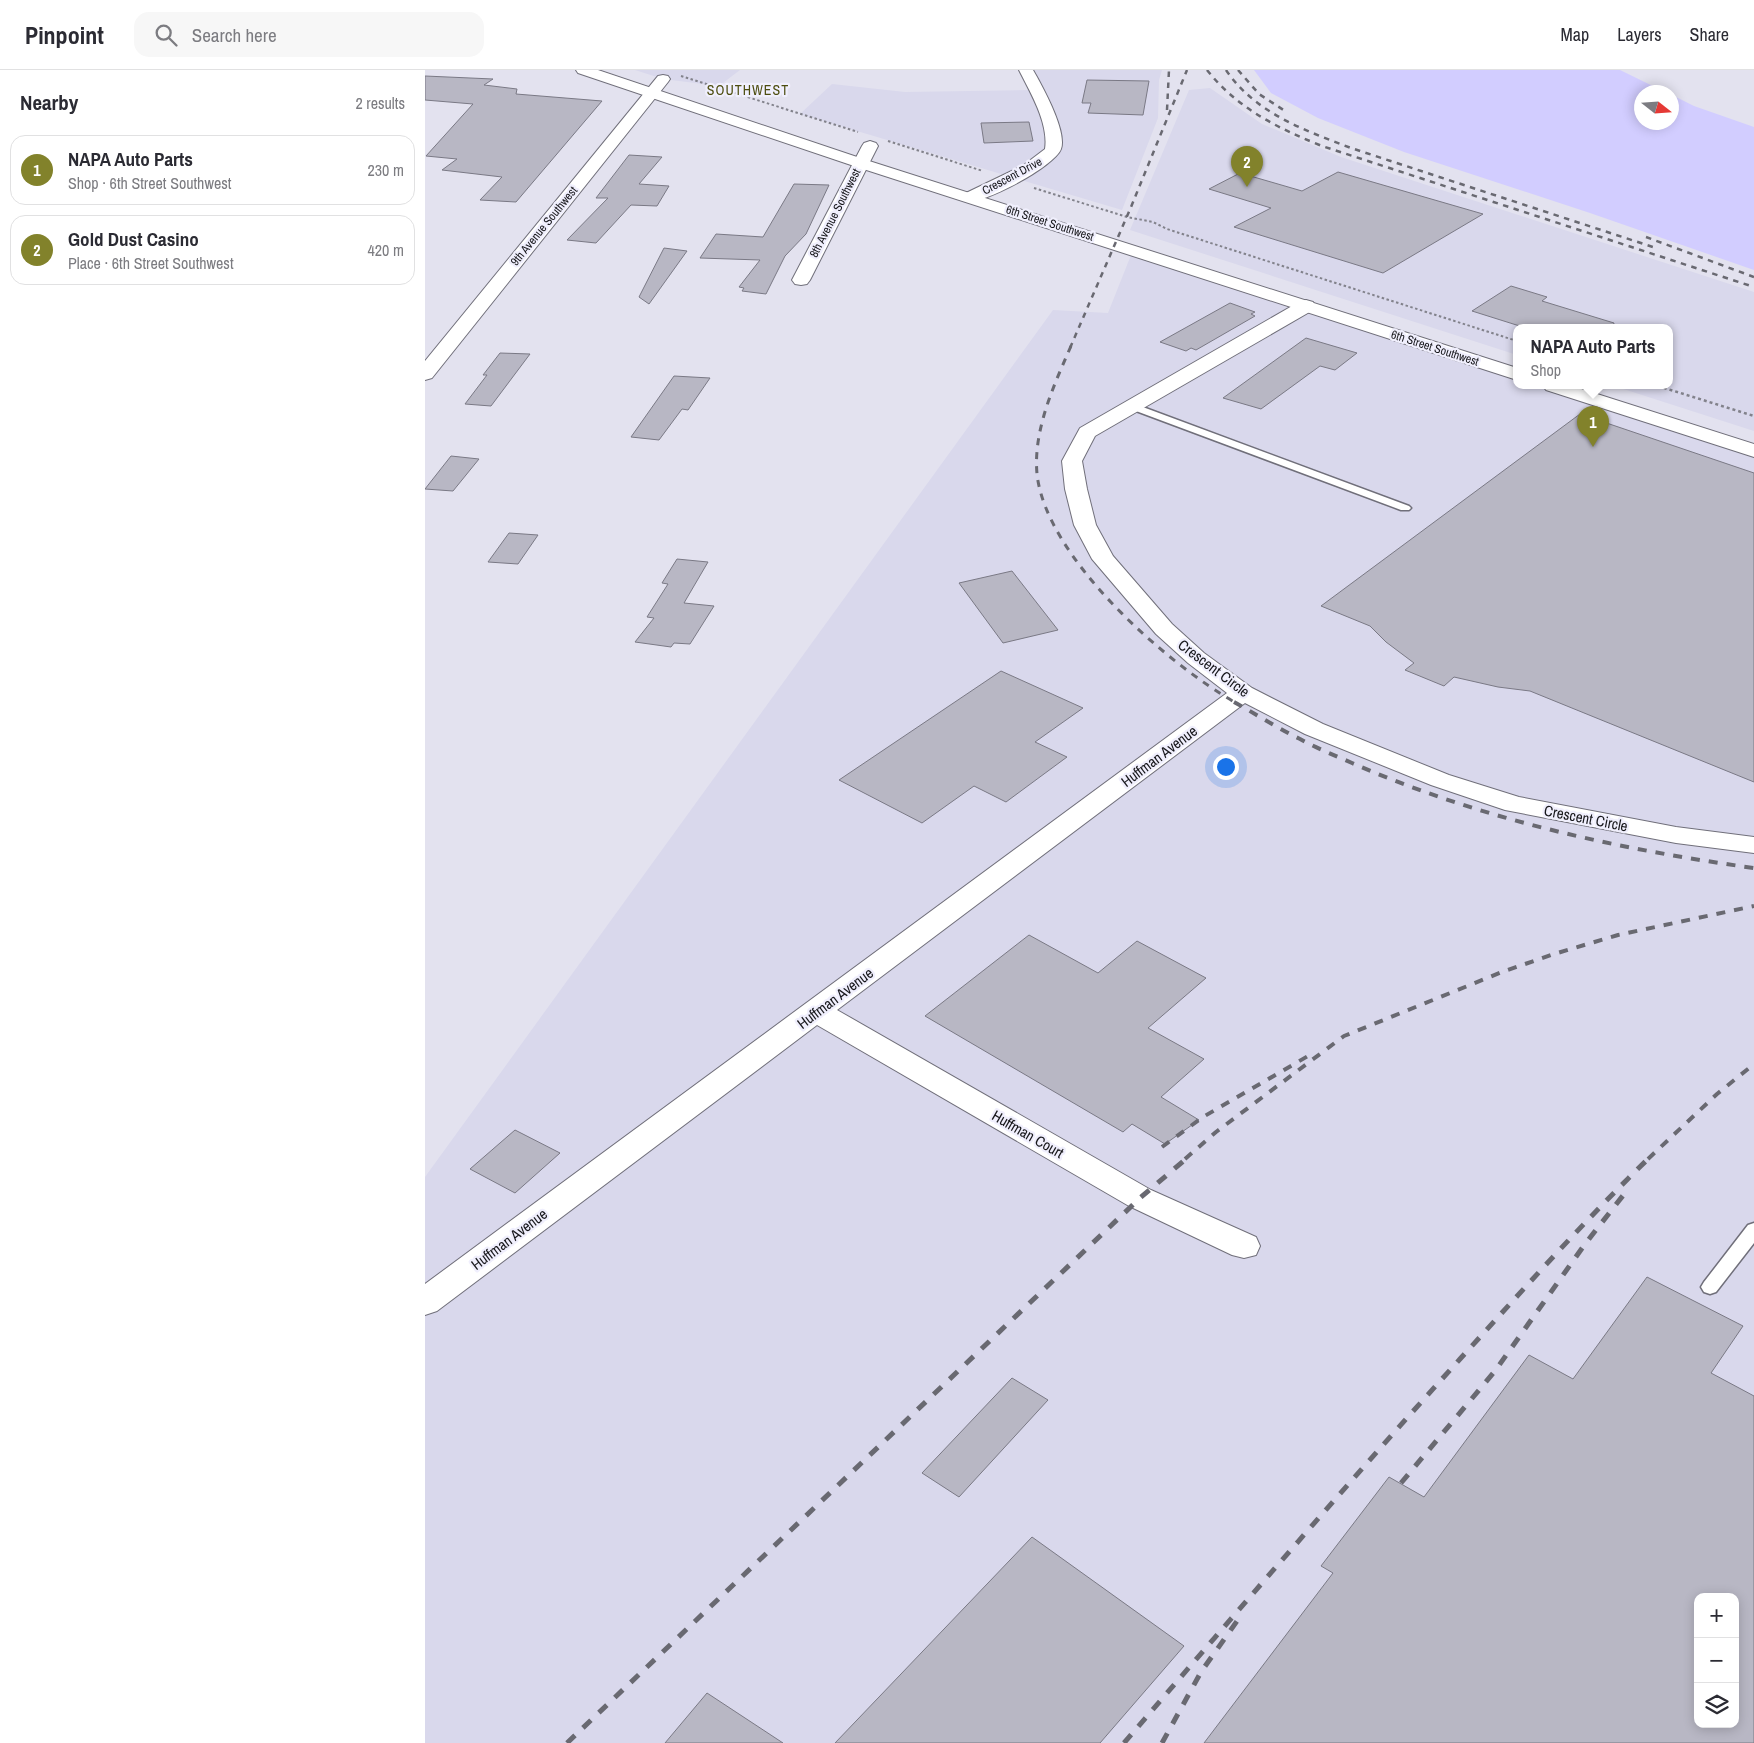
<!DOCTYPE html>
<html lang="en">
<head>
<meta charset="utf-8">
<style>
	body { margin:0; font-family:"Archivo Narrow",sans-serif; background:#f7f7f7; color:#2b2b33 }
	.controls { position:absolute; right:15px; bottom:15px; display:grid; overflow:hidden; border-radius:10px; box-shadow:0 2px 12px #0003 }
	.controls button { width:45px; height:45px; display:grid; place-items:center; padding:0; border:0; border-bottom:1px solid #e1e1e2; background:#fff; color:#2b2b33; font:25px sans-serif }
	.compass { position:absolute; left:1209px; top:15px; width:45px; height:45px; border-radius:50%; background:#fff; box-shadow:0 2px 12px #0003; rotate:107deg }
	.you { position:absolute; left:800px; top:696px; width:18px; height:18px; margin:-12px; border:4px solid #fff; border-radius:50%; background:#1a73e8; box-shadow:0 0 0 8px #1a73e833 }
	.badge { display:grid; place-items:center; width:32px; height:32px; border-radius:50%; background:#82822b; color:#fff; font-size:16px; font-weight:700 }
	.pin { position:absolute; translate:-50% -41px; filter:drop-shadow(0 1px 2px #0008) }
	.pin::after { content:''; position:absolute; top:26px; width:18px; height:15px; background:inherit; clip-path:polygon(0 0,100% 0,50% 100%) }
	.popup { position:absolute; left:1088px; top:254px; width:160px; height:65px; box-sizing:border-box; display:grid; place-content:center; border-radius:10px; background:#fff; filter:drop-shadow(0 1px 4px #0005); font-size:16px; white-space:nowrap; color:#7c7c81 }
	.popup b { font-size:19px; color:#2b2b33 }
	.popup::after { content:''; position:absolute; left:50%; top:100%; margin-left:-10px; border:10px solid transparent; border-top-color:#fff }
	.list { margin:0; padding:0; list-style:none }
	h2 { display:flex; justify-content:space-between; align-items:center; height:65px; margin:0; padding:0 20px; font-size:21px }
	h2 small { font-size:16px; font-weight:400; color:#7c7c81 }
	.list li { display:grid; grid-template-columns:32px 1fr auto; gap:15px; align-items:center; box-sizing:border-box; height:70px; margin:0 10px 10px; padding:0 10px; border:1px solid #e1e1e2; border-radius:15px }
	.list b { display:block; font-size:19px; white-space:nowrap }
	.list p { margin:0; font-size:16px; white-space:nowrap; color:#7c7c81 }
	.list em { font-size:16px; font-style:normal; color:#7c7c81 }
	.icon { flex:none; width:28px; height:28px; fill:none; stroke:currentColor; stroke-width:2; stroke-linecap:round; stroke-linejoin:round }
	.map { position:relative; flex:none; width:1329px; height:1673px; overflow:hidden }
	header { display:flex; align-items:center; gap:30px; box-sizing:border-box; height:70px; padding:0 25px; background:#fff; border-bottom:1px solid #e1e1e2 }
	header strong { font-size:24px }
	nav { display:flex; gap:28px; margin-inline-start:auto; font-size:18px }
	.search { width:350px; height:45px; background:#f7f7f7; display:flex; align-items:center; gap:12px; box-sizing:border-box; padding:0 18px; border-radius:15px; color:#7c7c81; font-size:19px }
	main { display:flex }
	aside { flex:1; background:#fff }
	.map>svg:first-child { display:block }
</style>
</head>
<body>
<header>
<strong>Pinpoint</strong>
<div class="search"><svg class="icon" aria-label="search" viewBox="0 0 24 24"><circle cx="10" cy="10" r="6"/><path d="M15 15l6 6"/></svg>Search here</div>
<nav><a>Map</a><a>Layers</a><a>Share</a></nav>
</header>
<main>
<aside>
<h2>Nearby<small>2 results</small></h2>
<ul class="list">
<li><span class="badge">1</span><div><b>NAPA Auto Parts</b><p>Shop · 6th Street Southwest</p></div><em>230 m</em></li>
<li><span class="badge">2</span><div><b>Gold Dust Casino</b><p>Place · 6th Street Southwest</p></div><em>420 m</em></li>
</ul>
</aside>
<div class="map">
<svg width="1329" height="1673" viewBox="0 0 1329 1673">
	<rect width="100%" height="100%" fill="#e3e2ef"/>
	<path fill="#d9d8ec" fill-rule="evenodd" d="M210,0H315L294,16L238,9Z
		M600,0H737L734,10L733,48L697,140L375,44L407,14L480,22L610,20Z
		M785,18L837,54L916,87L1329,222V361L1189,316H1244V258H1092V285L705,160L764,20Z
		M708,180L1092,304V316H1127L1329,381V1673H0V1107L628,240L683,243ZM1273,1527H1310V1654H1273Z"/>
	<path fill="#d2cdff" d="M829,0H1195L1240,22H1216V52H1246L1247,25L1269,36L1329,57V200L1165,143L979,82L893,48L846,23Z"/>
	<path fill="#b8b7c4" stroke="#7a7985" fill-rule="evenodd" d="M0,6L68,9L59,15L92,19L91,24L177,31L91,132L55,130L77,107L17,100L32,89L1,86L48,34L0,30Z
		M662,10L724,11L718,45L663,43L666,33H657Z
		M604,52L608,71L559,73L556,53Z
		M204,85L237,87L214,114L244,116L232,136L206,135L171,173L142,170L183,128H171Z
		M913,102L951,113L1058,144L958,203L809,157L846,138L784,119L815,103L877,121Z
		M369,114L404,115L381,164L360,186L341,224L317,221L319,218L314,217L335,190L275,188L291,164L338,167Z
		M239,178L262,181L224,234L214,227Z
		M1086,216L1122,227L1117,231L1189,253L1188,258H1101L1047,241Z
		M805,233L830,242L826,244L830,246L771,280L766,278L761,281L735,272Z
		M881,268L932,283L910,300L895,296L836,339L798,328Z
		M75,283L105,284L66,336L40,334L62,305H58Z
		M249,306L285,308L263,340L257,339L234,370L206,367Z
		M1155,344L1329,403V712L1105,621L1073,617L1029,607L1019,616L980,600L989,593L961,572L945,556L896,536Z
		M26,386L54,389L28,421L0,419Z
		M84,463L113,465L93,494L63,492Z
		M252,489L283,492L259,533L289,536L265,574L249,573L246,577L210,572L229,548L222,547L243,514L237,513Z
		M587,501L633,560L578,573L534,513Z
		M576,601L658,638L610,672L642,687L581,732L549,716L497,753L414,710Z
		M604,865L673,903L712,871L781,908L723,958L779,989L736,1027L774,1050L740,1074L707,1054L698,1062L500,946Z
		M90,1060L135,1083L90,1123L45,1099Z
		M1222,1207L1318,1256L1286,1303L1329,1326V1673H779L908,1503L896,1496L964,1407L999,1427L1104,1285L1148,1309ZM1273,1527H1310V1654H1273Z
		M587,1308L623,1330L534,1427L497,1403Z
		M607,1467L759,1576L675,1673H410Z
		M282,1623L358,1673H240Z"/>
	<g fill="none" stroke-linecap="round" stroke-linejoin="round">
		<defs>
			<path id="service" d="M707,333L984,436L986,438L984,440H976L703,338L702,336Z
				M1329,1153V1173L1291,1222L1285,1224L1279,1222L1276,1217L1279,1212L1323,1155Z"/>
			<path id="minor" d="M594,0H608L612,7C620,22 642,62 636,79C630,96 558,135 541,131L539,127L541,123L599,95L620,79C624,53 605,22 594,0Z
				M238,5L243,6L245,9L243,12L7,308L0,310V291L233,6Z
				M445,71L451,73L453,76L385,210L382,214L376,215L370,214L367,210L437,76L439,73Z
				M881,230L888,232L890,236L888,240L670,366L657,391L662,419L671,455L688,486L747,554L779,583L827,618L898,654L1024,705L1094,727L1251,757L1329,767V783L1251,773L1080,740L1006,715L880,664L820,633L412,940L726,1120L831,1167L835,1176L831,1185L819,1188L807,1185L704,1136L392,955L12,1241L0,1245V1214L802,623L763,593L731,564L667,489L649,455L640,419L637,391L655,358L874,232Z"/>
			<path id="primary" d="M151,0H173L441,90L1092,298V310L429,96L153,3Z
				M1118,316H1147L1329,374V387L1121,320Z"/>
		</defs>
		<use href="#service" stroke="#706f7a" stroke-width="3"/>
		<use href="#minor" stroke="#706f7a" stroke-width="2"/>
		<use href="#primary" stroke="#706f7a" stroke-width="2"/>
		<path stroke="#82828b" stroke-width="2" stroke-dasharray="2.5 2.5" stroke-linecap="butt" d="M256,6L433,62
			M463,71L558,101
			M609,118L702,147L728,152L742,159L1092,271"/>
		<path stroke="#82828b" stroke-width="2.5" stroke-dasharray="3 3" stroke-linecap="butt" d="M1233,316L1329,346"/>
		<use href="#service" fill="#fff" fill-rule="evenodd"/>
		<use href="#minor" fill="#fff" fill-rule="evenodd"/>
		<use href="#primary" fill="#fff" fill-rule="evenodd"/>
		<path stroke="#696971" stroke-width="2.5" stroke-dasharray="5.5 5.5" stroke-linecap="butt" d="M782,0C812,38 852,58 897,76L1329,217
			M801,0C830,43 879,60 926,78L1228,177
			M813,0L834,24L860,41
			M742,40L744,0
			M1221,167L1329,207
			M645,278L706,137L762,0"/>
		<path stroke="#696971" stroke-width="3" stroke-dasharray="7 7" stroke-linecap="butt" d="M646,276C629,315 608,360 612,404C621,488 741,593 811,633"/>
		<path stroke="#696971" stroke-width="4" stroke-dasharray="9 9" stroke-linecap="butt" d="M809,632C831,644 852,658 875,669C891,678 909,685 927,693C1055,749 1191,779 1329,798
			M737,1077L778,1047L883,986
			M760,1089L791,1062L919,966L1077,902L1129,884L1193,865L1329,836
			M1223,1089L1292,1024L1329,994"/>
		<path stroke="#696971" stroke-width="5" stroke-dasharray="11 11" stroke-linecap="butt" d="M976,1413L1070,1301L1160,1174L1200,1123
			M142,1673L715,1128L762,1088
			M699,1673C810,1544 921,1415 1035,1289C1097,1221 1158,1152 1224,1088
			M737,1673L776,1602L817,1544"/>
	</g>
	<g text-anchor="middle" dominant-baseline="central" stroke-width="4.5" stroke-linejoin="round" paint-order="stroke">
		<g font-size="12" fill="#17171b" stroke="#f0effd">
			<text transform="translate(587 106) rotate(-28)">Crescent Drive</text>
			<text transform="translate(410 143) rotate(-63)">8th Avenue Southwest</text>
			<text transform="translate(625 153) rotate(18)">6th Street Southwest</text>
			<text transform="translate(119 156) rotate(-51)">9th Avenue Southwest</text>
			<text transform="translate(1010 278) rotate(18)">6th Street Southwest</text>
		</g>
		<g font-size="14" letter-spacing="1" fill="#4d4d0f" stroke="#f0effd">
			<text x="323" y="20">SOUTHWEST</text>
		</g>
		<g font-size="15" fill="#17171b" stroke="#f0effd">
			<text transform="translate(789 598) rotate(37)">Crescent Circle</text>
			<text transform="translate(734 686) rotate(-37)">Huffman Avenue</text>
			<text transform="translate(1161 748) rotate(11)">Crescent Circle</text>
			<text transform="translate(410 928) rotate(-37)">Huffman Avenue</text>
			<text transform="translate(603 1064) rotate(30)">Huffman Court</text>
			<text transform="translate(84 1169) rotate(-37)">Huffman Avenue</text>
		</g>
	</g>
</svg>
<div class="controls">
<button>+</button>
<button>−</button>
<button><svg class="icon" aria-label="layers" viewBox="0 0 24 24"><path d="M12 4l9 5-9 5-9-5zM3 14l9 5 9-5"/></svg></button>
</div>
<svg class="compass" viewBox="-18 -18 36 36"><path d="M0-13l5 13h-10z" fill="#e53935"/><path d="M0 13l5-13h-10z" fill="#7c7c81"/></svg>
<div class="you"></div>
<div class="pin badge" style="left:1168px;top:377px">1</div>
<div class="popup"><b>NAPA Auto Parts</b>Shop</div>
<div class="pin badge" style="left:822px;top:117px">2</div>
</div>
</main>
</body>
</html>
